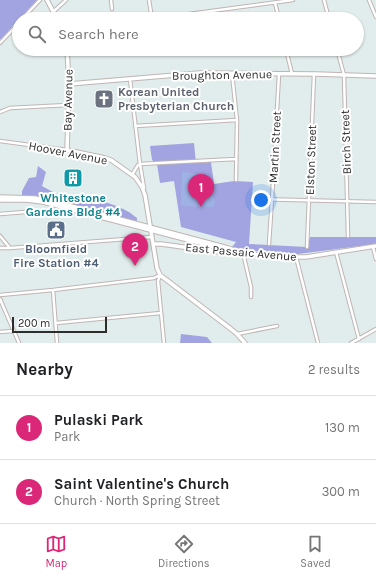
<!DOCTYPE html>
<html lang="en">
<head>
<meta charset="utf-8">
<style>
	body { margin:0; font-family:Karla,sans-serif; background:#f2f2f2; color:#202124 }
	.scale { position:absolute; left:12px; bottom:10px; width:95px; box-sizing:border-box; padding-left:4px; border:2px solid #2d2d2d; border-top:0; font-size:11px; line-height:14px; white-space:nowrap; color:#2d2d2d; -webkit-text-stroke:3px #fff; paint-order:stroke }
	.you { position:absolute; left:261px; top:200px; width:14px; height:14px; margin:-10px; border:3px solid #fff; border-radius:50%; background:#1a73e8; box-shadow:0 0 0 6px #1a73e833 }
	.badge { display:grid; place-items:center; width:26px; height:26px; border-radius:50%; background:#db2777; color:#fff; font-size:13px; font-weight:700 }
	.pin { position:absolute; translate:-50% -33px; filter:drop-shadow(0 1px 2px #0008) }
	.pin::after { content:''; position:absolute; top:21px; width:14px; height:12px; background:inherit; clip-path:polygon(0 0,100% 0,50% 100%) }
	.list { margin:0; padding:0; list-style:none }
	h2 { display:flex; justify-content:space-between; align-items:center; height:52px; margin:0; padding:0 16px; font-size:17px }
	h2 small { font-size:13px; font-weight:400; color:#757577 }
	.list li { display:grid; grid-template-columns:26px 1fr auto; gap:12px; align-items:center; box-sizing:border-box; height:64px; padding:0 16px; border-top:1px solid #e0e0e0 }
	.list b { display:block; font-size:15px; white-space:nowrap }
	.list p { margin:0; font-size:13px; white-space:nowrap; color:#757577 }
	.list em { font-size:13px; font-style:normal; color:#757577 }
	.icon { flex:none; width:22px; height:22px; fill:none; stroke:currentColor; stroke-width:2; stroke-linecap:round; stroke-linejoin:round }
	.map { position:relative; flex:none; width:376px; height:343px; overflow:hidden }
	.search { position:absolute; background:#fff; box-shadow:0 1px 3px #0004; left:12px; right:12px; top:12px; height:44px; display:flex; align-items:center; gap:10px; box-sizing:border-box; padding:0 14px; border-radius:22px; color:#757577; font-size:15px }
	.sheet { height:180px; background:#fff }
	nav { display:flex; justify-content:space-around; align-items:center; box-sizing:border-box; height:56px; border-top:1px solid #e0e0e0; background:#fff; font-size:11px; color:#757577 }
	nav a { display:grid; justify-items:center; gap:2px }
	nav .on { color:#db2777 }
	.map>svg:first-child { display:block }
</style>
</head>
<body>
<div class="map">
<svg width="376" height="343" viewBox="0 0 376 343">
	<rect width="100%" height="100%" fill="#e1edec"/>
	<path fill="#a1a4e0" d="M0,0H37L0,40Z
		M194,143L196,163L211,162L214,184L234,181L253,182L249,244L307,247L310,237H376V244L298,254H276L246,250L232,247L236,242L181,227L174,181L160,183L157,164L152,160L150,146Z
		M38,166L46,172L42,186L64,198C78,192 116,204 129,212C132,214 134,216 137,218V222L58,201L36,196L22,195V191L29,178L36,177Z
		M181,334L207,337L212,343H180Z"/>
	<path fill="#9eb2e6" d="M182,171L199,175L211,189L215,202L214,207L183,206L181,204Z"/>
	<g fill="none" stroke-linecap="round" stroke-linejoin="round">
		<defs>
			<path id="street" d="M111,0L112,9
				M149,0L152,19
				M324,0L329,19
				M369,0L376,17
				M275,3L279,19
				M53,12L66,0
				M22,19L40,0
				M152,19L293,0
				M0,43L19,23
				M286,49L292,74
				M337,49L344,75L348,236
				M232,74L237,120L236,180
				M130,79L140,164L144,188
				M0,112L10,108L68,105
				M135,126L237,120
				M0,141L67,150
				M140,164L236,159
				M132,175L138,165L140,164
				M254,199L376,202
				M0,214L25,212L30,209
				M0,236L10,248
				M269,244L272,199L279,74
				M307,247L314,74
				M373,247L376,259
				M0,248H10L152,237
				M336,252L359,339
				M243,253L251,287V297
				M296,257L318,343
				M160,276L158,281L164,343
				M53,290L57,343
				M0,295L53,290L154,278L160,275
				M0,299L19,343
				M56,323L161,313
				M0,332L13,331
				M237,334L277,326
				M351,343L376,329"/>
			<path id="secondary" d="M47,0L57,19
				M67,49L69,84L67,150L105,158L111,160L135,177L142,187L145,195L157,268L160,275L231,329L237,334L245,343
				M69,84L200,73L316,74L376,76
				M0,197L34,198L52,201L228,248L243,253
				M0,200H26L43,202L234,252
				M153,244H161L227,253
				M241,253L275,257H306L376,246"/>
		</defs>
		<use href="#street" stroke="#bfb5b4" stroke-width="4.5"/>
		<use href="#secondary" stroke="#bfb5b4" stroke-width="5.5"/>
		<use href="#street" stroke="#fff" stroke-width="2.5"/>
		<use href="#secondary" stroke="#fff" stroke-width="3.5"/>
	</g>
	<defs>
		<symbol id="church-square" viewBox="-11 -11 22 22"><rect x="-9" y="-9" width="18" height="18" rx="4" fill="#6b7280" stroke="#fff"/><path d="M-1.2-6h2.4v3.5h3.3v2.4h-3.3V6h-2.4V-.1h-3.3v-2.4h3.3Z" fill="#fff"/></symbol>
		<symbol id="building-square" viewBox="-11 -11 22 22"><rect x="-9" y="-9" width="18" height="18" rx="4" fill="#0f9aa8" stroke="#fff"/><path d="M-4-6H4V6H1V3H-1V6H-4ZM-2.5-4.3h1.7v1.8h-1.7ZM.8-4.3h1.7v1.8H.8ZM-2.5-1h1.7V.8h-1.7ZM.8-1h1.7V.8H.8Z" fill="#fff"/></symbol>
		<symbol id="civic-square" viewBox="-11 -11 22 22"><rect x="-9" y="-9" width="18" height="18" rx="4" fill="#5c6f8a" stroke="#fff"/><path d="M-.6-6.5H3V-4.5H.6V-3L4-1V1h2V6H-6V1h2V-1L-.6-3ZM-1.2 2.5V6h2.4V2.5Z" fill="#fff"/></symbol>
	</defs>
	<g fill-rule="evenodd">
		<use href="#church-square" x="93" y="88" width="22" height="22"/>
		<use href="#building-square" x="62" y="167" width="22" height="22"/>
		<use href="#civic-square" x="45" y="219" width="22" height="22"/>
	</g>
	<g text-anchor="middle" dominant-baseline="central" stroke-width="4" stroke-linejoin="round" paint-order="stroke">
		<g font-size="12" fill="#2d2d2d" stroke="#fff">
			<text transform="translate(222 75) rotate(-1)">Broughton Avenue</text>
			<text transform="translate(68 100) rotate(-89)">Bay Avenue</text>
			<text transform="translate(346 142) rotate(-92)">Birch Street</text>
			<text transform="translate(275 147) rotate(-87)">Martin Street</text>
			<text transform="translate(68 153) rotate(11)">Hoover Avenue</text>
			<text transform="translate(311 160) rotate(-88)">Elston Street</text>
			<text transform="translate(241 252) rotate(5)">East Passaic Avenue</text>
		</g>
		<g font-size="12" font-weight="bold" fill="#5b616d" stroke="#fff" text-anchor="start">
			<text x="118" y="92">Korean United<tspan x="118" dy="14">Presbyterian Church</tspan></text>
		</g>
		<g font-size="12" font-weight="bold" fill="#0d838f" stroke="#fff">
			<text x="73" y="198">Whitestone<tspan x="73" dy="14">Gardens Bldg #4</tspan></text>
		</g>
		<g font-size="12" font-weight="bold" fill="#4e5e75" stroke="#fff">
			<text x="56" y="249">Bloomfield<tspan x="56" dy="14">Fire Station #4</tspan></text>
		</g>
	</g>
</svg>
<div class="scale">200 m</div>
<div class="you"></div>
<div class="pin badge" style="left:201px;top:207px">1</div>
<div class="pin badge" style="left:135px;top:266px">2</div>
<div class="search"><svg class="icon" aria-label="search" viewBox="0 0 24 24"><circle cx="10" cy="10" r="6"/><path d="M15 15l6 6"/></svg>Search here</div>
</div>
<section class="sheet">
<h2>Nearby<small>2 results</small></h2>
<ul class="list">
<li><span class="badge">1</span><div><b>Pulaski Park</b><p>Park</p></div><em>130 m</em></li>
<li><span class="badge">2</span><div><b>Saint Valentine's Church</b><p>Church · North Spring Street</p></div><em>300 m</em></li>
</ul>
</section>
<nav>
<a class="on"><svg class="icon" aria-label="map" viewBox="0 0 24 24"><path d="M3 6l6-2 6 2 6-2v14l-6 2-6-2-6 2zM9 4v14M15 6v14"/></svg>Map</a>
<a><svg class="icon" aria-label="directions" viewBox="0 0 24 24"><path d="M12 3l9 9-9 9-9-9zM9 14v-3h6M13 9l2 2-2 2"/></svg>Directions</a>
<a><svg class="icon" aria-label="saved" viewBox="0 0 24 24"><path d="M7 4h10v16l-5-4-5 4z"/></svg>Saved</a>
</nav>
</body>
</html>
